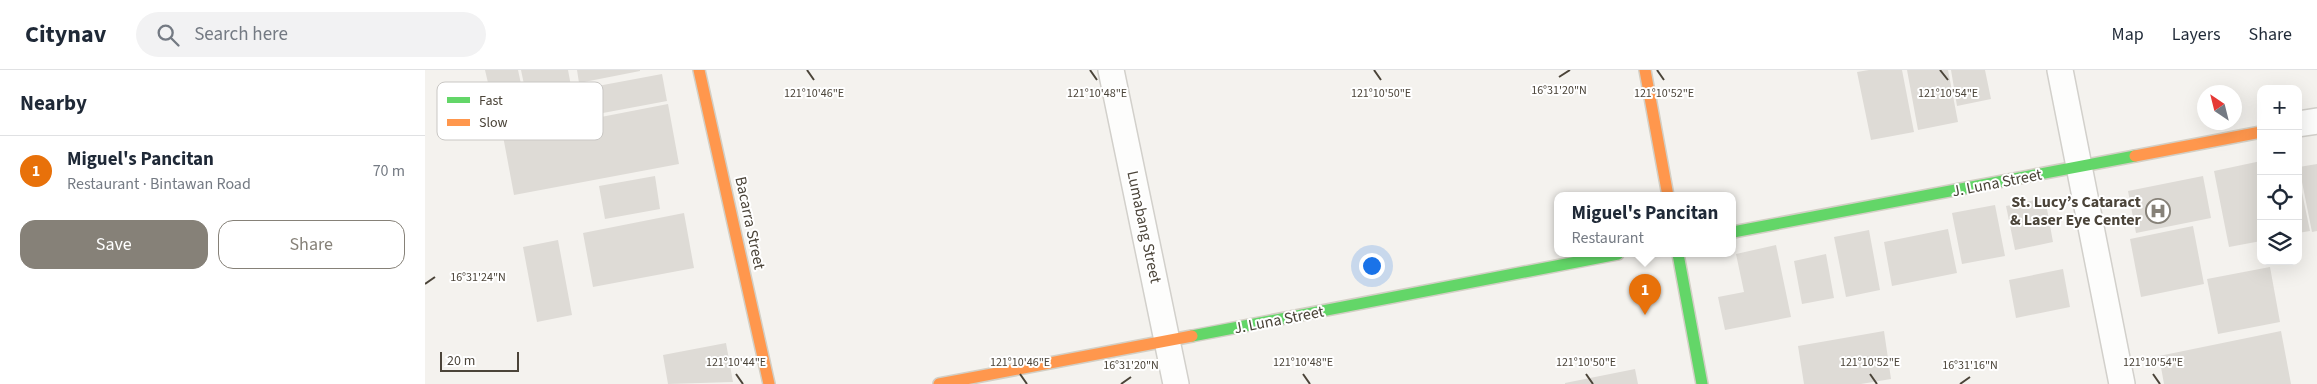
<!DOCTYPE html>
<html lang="en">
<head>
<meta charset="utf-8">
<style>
	body { margin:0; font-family:"Source Sans 3",sans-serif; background:#f2f2f3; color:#1f2937 }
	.controls { position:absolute; right:15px; top:15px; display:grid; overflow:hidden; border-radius:10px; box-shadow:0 5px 20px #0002 }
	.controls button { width:45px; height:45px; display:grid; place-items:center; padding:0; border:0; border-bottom:1px solid #e0e1e3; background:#fff; color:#1f2937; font:25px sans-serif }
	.compass { position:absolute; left:1772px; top:15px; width:45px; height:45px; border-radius:50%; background:#fff; box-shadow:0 5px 20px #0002; rotate:325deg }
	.scale { position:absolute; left:15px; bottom:12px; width:79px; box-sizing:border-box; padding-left:5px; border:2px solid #4b4439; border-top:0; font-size:14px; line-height:18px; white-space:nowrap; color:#4b4439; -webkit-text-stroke:4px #fff; paint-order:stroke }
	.you { position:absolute; left:946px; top:195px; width:18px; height:18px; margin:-12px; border:4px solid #fff; border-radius:50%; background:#1a73e8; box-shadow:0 0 0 8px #1a73e833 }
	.badge { display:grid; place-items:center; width:32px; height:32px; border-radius:50%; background:#868178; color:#fff; font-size:16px; font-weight:700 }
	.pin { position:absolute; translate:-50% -41px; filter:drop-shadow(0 1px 2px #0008) }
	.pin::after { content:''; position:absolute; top:26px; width:18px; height:15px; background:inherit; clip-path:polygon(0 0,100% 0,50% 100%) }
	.popup { position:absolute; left:1129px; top:122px; width:182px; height:65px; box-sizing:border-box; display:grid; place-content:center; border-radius:10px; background:#fff; filter:drop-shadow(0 1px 4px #0005); font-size:16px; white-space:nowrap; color:#747a83 }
	.popup b { font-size:19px; color:#1f2937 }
	.popup::after { content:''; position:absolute; left:50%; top:100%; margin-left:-10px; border:10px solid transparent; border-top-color:#fff }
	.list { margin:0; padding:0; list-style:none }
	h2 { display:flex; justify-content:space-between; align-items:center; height:65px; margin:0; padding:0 20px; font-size:21px }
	h2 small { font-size:16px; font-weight:400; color:#747a83 }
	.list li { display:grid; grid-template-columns:32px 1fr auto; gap:15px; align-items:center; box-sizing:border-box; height:70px; padding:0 20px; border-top:1px solid #e0e1e3 }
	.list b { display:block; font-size:19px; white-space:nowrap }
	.list p { margin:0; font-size:16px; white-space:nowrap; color:#747a83 }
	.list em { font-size:16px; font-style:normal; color:#747a83 }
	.actions { display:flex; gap:10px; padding:15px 20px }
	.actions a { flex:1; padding:11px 0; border:1px solid #868178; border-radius:15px; text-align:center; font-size:18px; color:#868178 }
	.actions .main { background:#868178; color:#fff }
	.icon { flex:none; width:28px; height:28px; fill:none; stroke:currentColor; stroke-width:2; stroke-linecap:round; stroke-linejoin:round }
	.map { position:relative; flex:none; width:1892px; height:314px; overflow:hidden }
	header { display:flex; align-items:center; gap:30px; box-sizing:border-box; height:70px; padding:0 25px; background:#fff; border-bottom:1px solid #e0e1e3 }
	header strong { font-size:24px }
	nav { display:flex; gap:28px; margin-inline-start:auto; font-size:18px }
	.search { width:350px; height:45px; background:#f2f2f3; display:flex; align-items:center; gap:12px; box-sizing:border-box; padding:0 18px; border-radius:28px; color:#747a83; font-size:19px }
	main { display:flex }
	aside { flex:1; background:#fff }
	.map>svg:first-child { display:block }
</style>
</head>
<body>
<header>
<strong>Citynav</strong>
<div class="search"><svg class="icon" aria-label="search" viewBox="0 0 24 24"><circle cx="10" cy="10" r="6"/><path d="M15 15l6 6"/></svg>Search here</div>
<nav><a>Map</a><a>Layers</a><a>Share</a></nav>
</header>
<main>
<aside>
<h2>Nearby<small></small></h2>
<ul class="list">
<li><span class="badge" style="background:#e8710a">1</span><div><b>Miguel's Pancitan</b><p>Restaurant · Bintawan Road</p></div><em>70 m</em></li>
</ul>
<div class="actions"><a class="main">Save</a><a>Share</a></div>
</aside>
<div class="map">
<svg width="1892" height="314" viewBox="0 0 1892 314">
	<rect width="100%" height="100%" fill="#f4f2ee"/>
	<path fill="#dedbd6" d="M60,0H93L98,23L67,30Z
		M96,0H143L146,16L101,24Z
		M152,0H215V1L154,13Z
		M1444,0H1477L1489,62L1446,70L1432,2Z
		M1482,0H1523L1533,52L1493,60Z
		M1526,0H1560L1566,29L1532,36Z
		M237,4L242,31L76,62L71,35Z
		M243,34L254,94L89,125L78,66Z
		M1836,91V171L1804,177L1789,101Z
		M1892,94V161L1887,162L1874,97Z
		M1873,103L1885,161L1873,163Z
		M230,106L235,139L180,149L174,116Z
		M1778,106L1786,148L1711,163L1703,121Z
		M1620,128L1628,172L1590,180L1581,136Z
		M1570,135L1580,186L1537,194L1527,143Z
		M259,143L269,198L168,217L158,163Z
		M1768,156L1779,214L1716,227L1705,169Z
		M1523,159L1532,203L1467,216L1459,172Z
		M1444,160L1455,220L1421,227L1409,167Z
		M133,170L147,245L112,252L98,177Z
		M1351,175L1366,247L1300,260L1293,227L1319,222L1311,184Z
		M1401,184L1409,228L1377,234L1369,191Z
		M1845,197L1855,252L1793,264L1782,209Z
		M1638,199L1645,237L1591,248L1584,210Z
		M1459,261L1466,309L1436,314H1379L1373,276Z
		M1856,261L1866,314H1739L1734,286Z
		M301,273L308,312L243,314L238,285Z
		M1210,299L1213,314H1140V313Z"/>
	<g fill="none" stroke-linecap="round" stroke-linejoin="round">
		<defs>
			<path id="street" d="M686,0L751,314
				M1635,0L1697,314
				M1873,54L1892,51"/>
			<path id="fast" d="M1308,162L1710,86
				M1253,184L1277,314
				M767,266L1193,184"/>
			<path id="slow" d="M274,0L344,314
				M1220,0L1243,126
				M1710,86L1836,62
				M514,314L767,266"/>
		</defs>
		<use href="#street" stroke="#d2d0cb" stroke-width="28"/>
		<use href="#fast" stroke="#d3cfc5" stroke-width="14"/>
		<use href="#slow" stroke="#d3cfc5" stroke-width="14"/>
		<use href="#street" stroke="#fdfdfc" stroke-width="25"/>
		<use href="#fast" stroke="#63d668" stroke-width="11"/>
		<use href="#slow" stroke="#ff974d" stroke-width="11"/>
	</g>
	<path fill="none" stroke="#4b4439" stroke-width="2" d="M382,0L389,10M665,0L672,10M949,0L956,10M1232,0L1239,10M1515,0L1523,10M1134,7L1145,0M0,214L10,207M311,304L318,314M595,304L602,314M878,304L885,314M1161,304L1168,314M1445,304L1452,314M1728,304L1735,314M696,314L706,307M1535,314L1545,307"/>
	<defs>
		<symbol id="hospital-ring" viewBox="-11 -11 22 22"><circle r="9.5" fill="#fff" stroke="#868178" stroke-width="1.5"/><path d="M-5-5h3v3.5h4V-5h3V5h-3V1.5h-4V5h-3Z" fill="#868178"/></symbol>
	</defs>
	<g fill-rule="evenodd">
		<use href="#hospital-ring" x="1719" y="127" width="28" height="28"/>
	</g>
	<g text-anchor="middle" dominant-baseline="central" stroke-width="4" stroke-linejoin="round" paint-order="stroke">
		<g font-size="16" fill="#4b4439" stroke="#fff">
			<text transform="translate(1572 113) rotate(-11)">J. Luna Street</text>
			<text transform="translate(325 153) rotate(78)">Bacarra Street</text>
			<text transform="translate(719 157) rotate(78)">Lumabang Street</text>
			<text transform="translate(854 250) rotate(-11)">J. Luna Street</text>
		</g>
		<g font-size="16" font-weight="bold" fill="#4b4439" stroke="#fff" text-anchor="end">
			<text x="1716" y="132">St. Lucy’s Cataract<tspan x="1716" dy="18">&amp; Laser Eye Center</tspan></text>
		</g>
	</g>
	<rect x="12" y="12" width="166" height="58" rx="8" fill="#fff" stroke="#c9c7c4" stroke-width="1"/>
	<rect x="22" y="27" width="23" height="6" fill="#63d668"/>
	<rect x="22" y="49" width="23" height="7" fill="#ff974d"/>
	<g font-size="14" fill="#4b4439">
		<text x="54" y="35">Fast</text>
		<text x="54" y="57">Slow</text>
	</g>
	<g font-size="12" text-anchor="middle" fill="#4b4439" stroke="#fff" stroke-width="4" stroke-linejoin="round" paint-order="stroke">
		<text x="1134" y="24">16°31'20"N</text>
		<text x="956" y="27">121°10'50"E</text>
		<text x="1239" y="27">121°10'52"E</text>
		<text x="1523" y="27">121°10'54"E</text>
		<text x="389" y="27">121°10'46"E</text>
		<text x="672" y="27">121°10'48"E</text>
		<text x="53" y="211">16°31'24"N</text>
		<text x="311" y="296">121°10'44"E</text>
		<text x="595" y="296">121°10'46"E</text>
		<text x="878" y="296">121°10'48"E</text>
		<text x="1161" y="296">121°10'50"E</text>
		<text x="1445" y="296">121°10'52"E</text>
		<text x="1728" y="296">121°10'54"E</text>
		<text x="706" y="299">16°31'20"N</text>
		<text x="1545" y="299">16°31'16"N</text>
	</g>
</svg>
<div class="controls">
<button>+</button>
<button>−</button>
<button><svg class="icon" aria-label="locate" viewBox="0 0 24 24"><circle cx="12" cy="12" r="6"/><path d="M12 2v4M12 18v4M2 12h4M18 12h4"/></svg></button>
<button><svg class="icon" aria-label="layers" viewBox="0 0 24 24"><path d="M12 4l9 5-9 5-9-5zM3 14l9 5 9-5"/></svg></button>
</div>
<svg class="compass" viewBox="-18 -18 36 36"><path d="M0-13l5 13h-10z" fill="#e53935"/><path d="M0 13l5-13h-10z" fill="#747a83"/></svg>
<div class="scale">20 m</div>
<div class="you"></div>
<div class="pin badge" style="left:1220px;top:245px;background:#e8710a">1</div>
<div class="popup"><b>Miguel's Pancitan</b>Restaurant</div>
</div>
</main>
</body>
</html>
